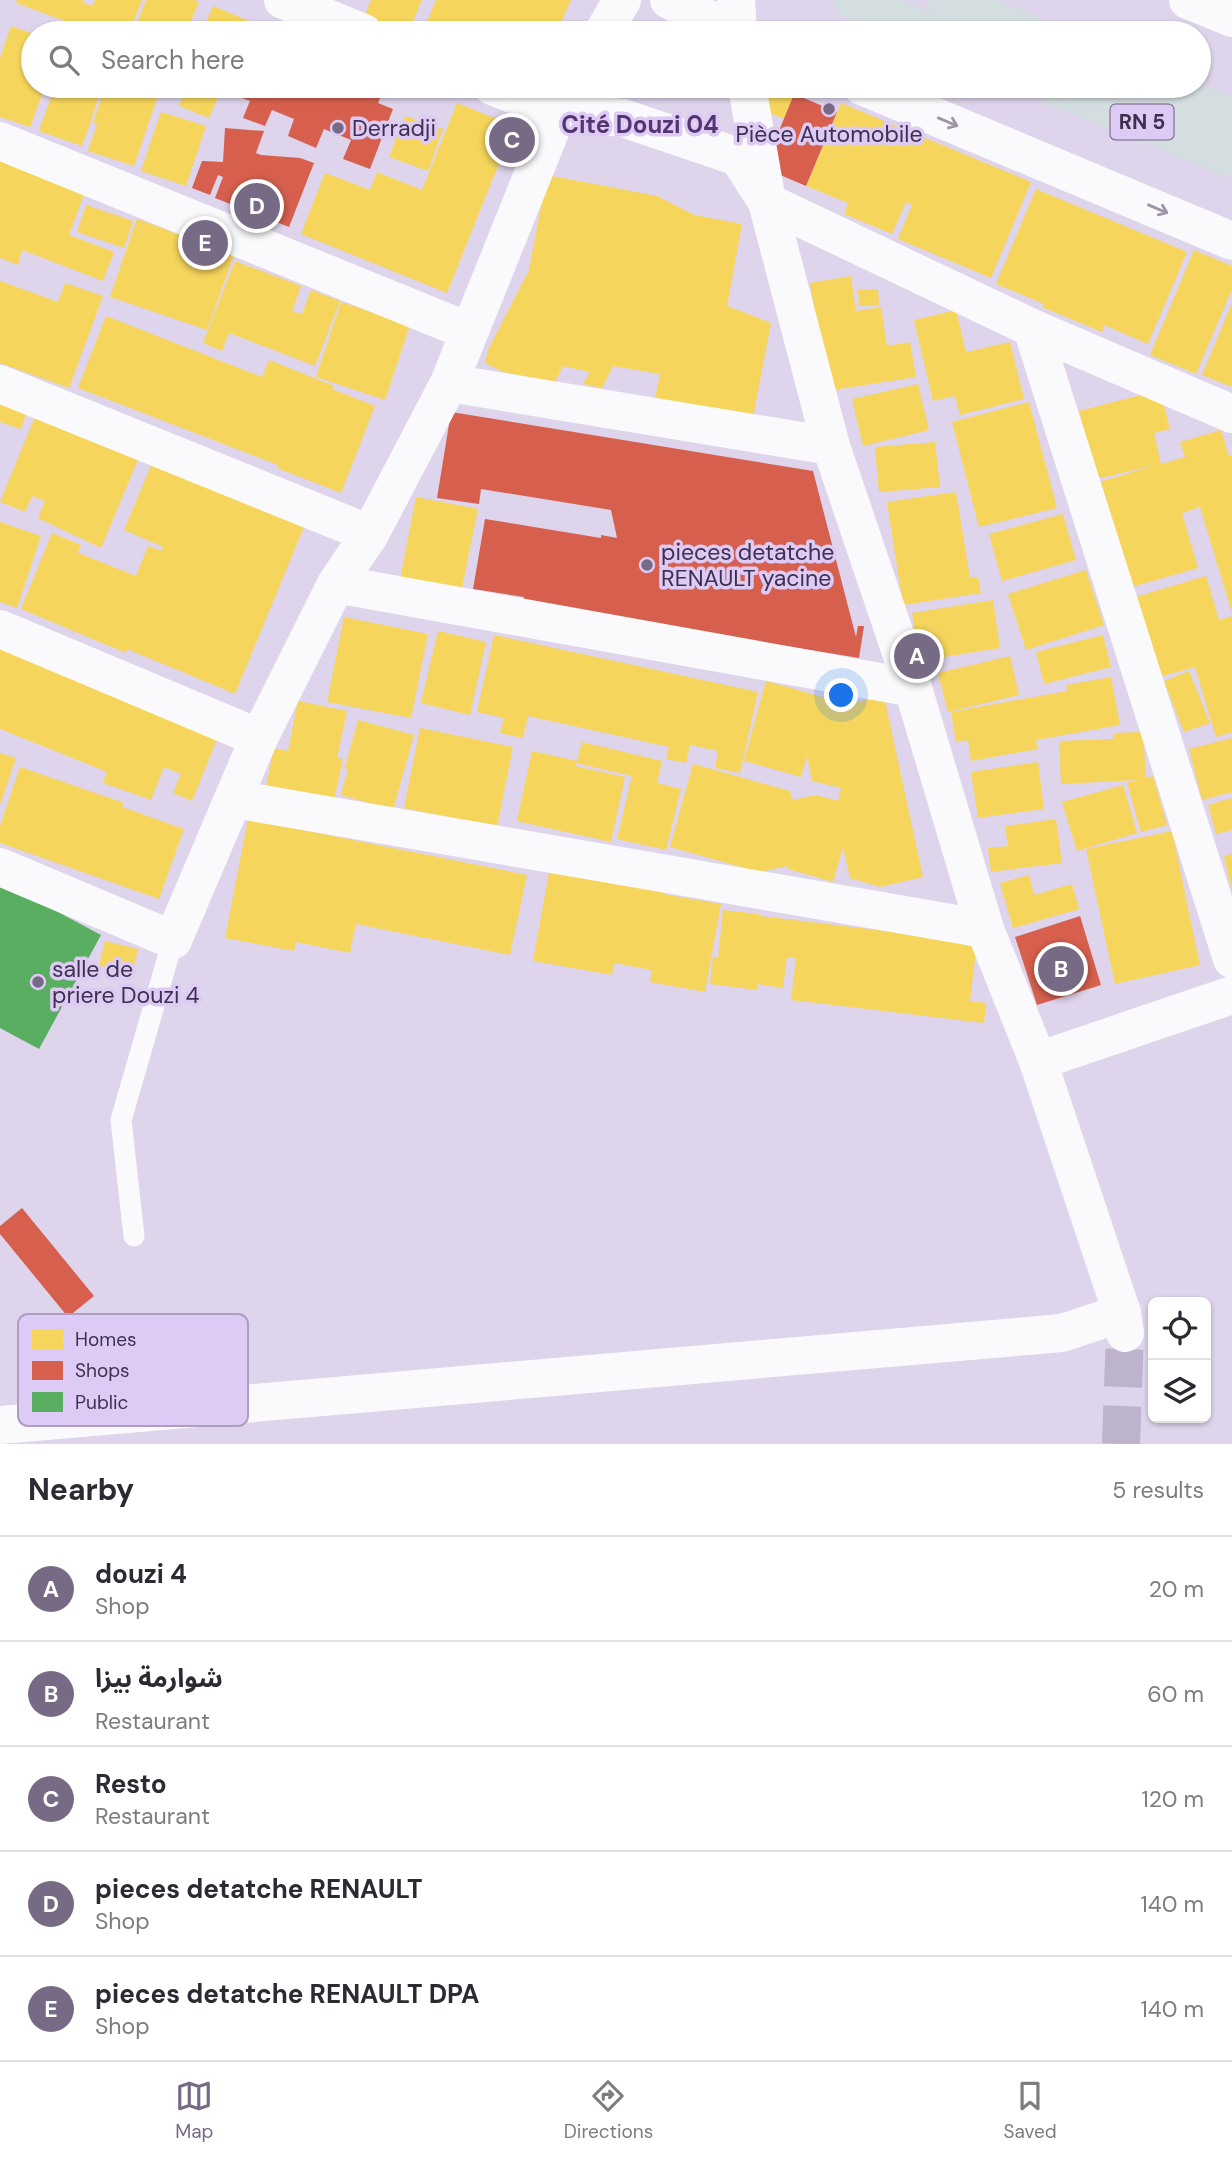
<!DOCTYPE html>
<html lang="en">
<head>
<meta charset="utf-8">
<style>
	body { margin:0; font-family:"DM Sans","Noto Sans Arabic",sans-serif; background:#f2f2f3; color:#2b2b33 }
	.controls { position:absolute; right:21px; bottom:21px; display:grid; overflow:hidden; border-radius:10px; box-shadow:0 2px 5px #0004 }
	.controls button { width:63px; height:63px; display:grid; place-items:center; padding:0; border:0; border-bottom:2px solid #e1e1e2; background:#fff; color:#2b2b33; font:35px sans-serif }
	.you { position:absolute; left:842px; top:696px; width:24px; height:24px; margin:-18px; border:5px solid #fff; border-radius:50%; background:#1a73e8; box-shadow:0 0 0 10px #1a73e833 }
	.badge { display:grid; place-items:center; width:46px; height:46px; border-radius:50%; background:#776a85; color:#fff; font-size:23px; font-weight:700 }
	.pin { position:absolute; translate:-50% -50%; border:4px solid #fff; box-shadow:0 2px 7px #0006 }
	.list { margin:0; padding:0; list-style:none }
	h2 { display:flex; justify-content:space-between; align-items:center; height:91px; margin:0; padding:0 28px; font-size:30px }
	h2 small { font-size:23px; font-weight:400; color:#7c7c81 }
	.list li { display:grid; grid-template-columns:46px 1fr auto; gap:21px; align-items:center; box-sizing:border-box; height:105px; padding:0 28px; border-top:2px solid #e1e1e2 }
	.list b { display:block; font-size:26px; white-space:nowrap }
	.list p { margin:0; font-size:23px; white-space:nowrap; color:#7c7c81 }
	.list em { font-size:23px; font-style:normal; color:#7c7c81 }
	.icon { flex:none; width:38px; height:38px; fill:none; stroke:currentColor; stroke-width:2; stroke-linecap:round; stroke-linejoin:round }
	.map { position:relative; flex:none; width:1232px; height:1444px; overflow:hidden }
	.search { position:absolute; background:#fff; box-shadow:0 2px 5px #0004; left:21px; right:21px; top:21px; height:77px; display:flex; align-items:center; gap:18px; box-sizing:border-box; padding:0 24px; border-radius:38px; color:#7c7c81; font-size:26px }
	.sheet { height:616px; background:#fff }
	nav { display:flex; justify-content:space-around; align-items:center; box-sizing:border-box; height:98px; border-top:2px solid #e1e1e2; background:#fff; font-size:19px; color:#7c7c81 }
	nav a { display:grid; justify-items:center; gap:4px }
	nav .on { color:#776a85 }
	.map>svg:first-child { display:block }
</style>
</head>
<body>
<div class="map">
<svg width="1232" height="1444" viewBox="0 0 1232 1444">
	<rect width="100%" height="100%" fill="#ded4eb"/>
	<path fill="#f6d55c" d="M17,0H83L82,2L92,6L95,0H142L129,33H97L16,3Z
		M146,0H194L199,2L186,33H133Z
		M371,0H422L408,33H402L364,18Z
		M436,0H571L556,33H451L427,22Z
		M213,6L249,21L244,33H202Z
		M11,26L33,34V86H45L30,127L0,117V58Z
		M55,86H103L82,146L39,131Z
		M106,86H146L160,90L134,166L88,151L97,124L93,123Z
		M187,86H223L209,118L179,106Z
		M770,86H798L784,119L760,109Z
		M457,103L514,126L447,293L301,234L325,173L370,190L377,172L422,190Z
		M841,103L1031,182L991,278L898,239L912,205L906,202L892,234L844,214L848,203L806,186Z
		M161,112L206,126L186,186L141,171Z
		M405,116L443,129L428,171L389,157Z
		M0,161L84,194L69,235L114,252L103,281L22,250L18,265L0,258Z
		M547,175L657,196L694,215L742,224L727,306L771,323L753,417L655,398L660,374L613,366L602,388L583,384L590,372L563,366L555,382L503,372L485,363L488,350L529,270Z
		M1036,189L1187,252L1148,344L1104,325L1102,332L1042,307L1044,304L996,284Z
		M86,205L133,221L124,248L77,232Z
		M137,219L234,255L207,330L110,297Z
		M1194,250L1232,266V289L1196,374L1150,355Z
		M235,261L301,286L292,311L302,314L311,290L340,301L315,366L229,333L222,351L203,343Z
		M851,276L856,311L881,307L887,346L910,342L916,377L827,391L810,283Z
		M0,281L58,302L65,283L103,296L69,388L0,363Z
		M878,289L879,306H859L858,290Z
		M341,302L410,325L385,400L316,377Z
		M1232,303V387L1202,375Z
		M956,310L966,352L1010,342L1024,399L960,415L955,396L933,401L914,320Z
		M106,316L262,377L269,360L334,386L332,389L375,406L341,493L277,468L278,465L78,388Z
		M918,384L929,430L863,446L852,399Z
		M1160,390L1170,429L1154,433L1161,464L1185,457L1180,442L1221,430L1229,456L1232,455V613L1200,507L1182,513L1198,568L1128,588L1096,483L1156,465L1096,479L1079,411Z
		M0,401L27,410L21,429L0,422Z
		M1029,402L1057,508L979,527L952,422Z
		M37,412L140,455L101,548L38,518L45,501L32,496L25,512L0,502Z
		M935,442L940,487L879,492L875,447Z
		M153,461L306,522L235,694L127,649L126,653L21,609L52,533L81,545L78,553L136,576L148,546L161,551L163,547L124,530Z
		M956,492L970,578L978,577L981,593L903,605L887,502Z
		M416,497L478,509L461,592L400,580Z
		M1063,514L1076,560L1002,581L989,534Z
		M0,522L41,536L17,608L0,602Z
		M1086,570L1104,625L1026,650L1008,594Z
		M1206,576L1219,620L1232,616V732L1216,737L1195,667L1159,677L1135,597Z
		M993,600L1000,648L919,661L912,613Z
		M344,617L428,634L411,718L327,702Z
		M438,631L486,642L470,715L421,703Z
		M494,635L758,692L740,773L715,768L718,751L690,745L686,763L666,759L669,747L528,716L523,738L500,733L504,718L477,712Z
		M1103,635L1111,667L1044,684L1036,652Z
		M0,648L220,732L192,801L173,793L181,774L164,767L151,800L103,783L107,772L0,729Z
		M1010,656L1019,695L948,712L938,673Z
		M1189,671L1210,723L1184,732L1164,681Z
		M1111,677L1120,725L1036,740L1038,749L971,761L968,740L956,742L951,712L1067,691L1066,685Z
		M766,681L847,704L884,696L923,877L880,887L850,878L843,847L833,882L788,869L787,866L759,872L670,847L693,764L790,791L792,800L816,795L838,801L841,788L812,781L807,756L801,777L744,761Z
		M298,701L347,711L337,758L343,759L334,800L266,786L274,748L288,751Z
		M358,720L414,735L393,810L341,795L348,769L345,768Z
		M420,728L513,747L497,827L404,808Z
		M1143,732L1146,778L1153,776L1167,825L1141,832L1127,783L1137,780L1061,784L1059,741L1113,739V733Z
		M1232,738V792L1202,800L1189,749Z
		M582,742L662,761L657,783L681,789L666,850L617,839L632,776L576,763L575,766L625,777L611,842L517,821L532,751L577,761Z
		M0,753L16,758L0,805Z
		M1038,762L1044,809L978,818L971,772Z
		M20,767L124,803L122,807L184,829L159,899L0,843V826Z
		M1123,785L1137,833L1077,851L1062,802Z
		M1232,798V830L1216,834L1208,805Z
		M248,819L527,875L510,955L356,924L350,953L296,942L294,951L225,938Z
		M1056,819L1062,863L991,872L988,848L1008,846L1005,826Z
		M1172,831L1200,965L1115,984L1086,849Z
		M1232,854V887H1231L1224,856Z
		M550,867L664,887L663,894L721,904L705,992L650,982L652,970L614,963L612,975L533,961Z
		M1029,875L1034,895L1072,884L1079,909L1013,928L1000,883Z
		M723,910L759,914V916L977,942L970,1001L986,1003L984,1023L791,1000L796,958L787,957L783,988L758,984L757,990L710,984L713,957L718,958Z
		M105,941L138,949L132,974L99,966Z"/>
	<path fill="#d6604d" d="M252,23L278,33H248Z
		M227,86H385L378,103L393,109L370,169L343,159L351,140L324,129L316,148L288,136L294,119L272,110L265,126L243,118L250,101L225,92Z
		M794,94L837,112L806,186L764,168Z
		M225,128L264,131L256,153L261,155L300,158L314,163L289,227L215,198L223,177L218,175L210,195L192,188L202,161L223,162Z
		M451,412L813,471L856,637L858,626H864L859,658L523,603L524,597L473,589L485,519L601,538V535L617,538L611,510L481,489L479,504L437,498Z
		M1080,916L1101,985L1037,1005L1015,937Z
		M22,1208L94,1296L68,1317L0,1234V1226Z"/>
	<path fill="#5aae61" d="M0,881L101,935L39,1049L0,1028Z"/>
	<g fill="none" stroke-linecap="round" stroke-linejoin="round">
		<path stroke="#beb3cc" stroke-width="38" stroke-dasharray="38 19" stroke-linecap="butt" d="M1121,1444L1125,1333"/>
		<path stroke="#faf9fc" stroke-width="21" d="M134,1236L121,1120L173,940"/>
		<path stroke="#faf9fc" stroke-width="38" d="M283,0L364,33
			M669,0L737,33
			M1188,0L1232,18
			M603,33L622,0
			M492,86L558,112L623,118L738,157L767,202L1032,328L1232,414
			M862,86L1232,241
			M0,141L468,331
			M1032,328L1232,959
			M449,383L831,446
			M0,384L370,534
			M336,584L913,688
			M0,629L259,738
			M234,799L985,929
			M0,867L173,940L259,738L336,584L370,534L449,383L558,112L573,86
			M1038,1061L1232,995
			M0,1425L1062,1333L1122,1313"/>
		<path stroke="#faf9fc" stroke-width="38" d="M736,0L738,33
			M747,86L767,202L831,446L913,688L985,929L1038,1061L1122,1313L1125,1333"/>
		<path stroke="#d4dee0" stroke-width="38" d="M853,0L930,33
			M946,0L1028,33
			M1053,86L1232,158
			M1156,86L1232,117"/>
	</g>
	<defs><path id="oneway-shaft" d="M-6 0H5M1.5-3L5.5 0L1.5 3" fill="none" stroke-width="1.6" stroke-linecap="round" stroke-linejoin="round" transform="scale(1.75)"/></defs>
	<g stroke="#9c95a5">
		<use href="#oneway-shaft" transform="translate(948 122) rotate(23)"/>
		<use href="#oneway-shaft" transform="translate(1158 209) rotate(23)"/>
	</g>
	<g fill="#776a85" stroke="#ddcaf5" stroke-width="2.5">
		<circle cx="829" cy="109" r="7"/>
		<circle cx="338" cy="128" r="7"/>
		<circle cx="647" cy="565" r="7"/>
		<circle cx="38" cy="982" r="7"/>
	</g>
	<g text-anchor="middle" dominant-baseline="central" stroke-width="7" stroke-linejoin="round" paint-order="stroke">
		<rect fill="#ddcaf5" stroke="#6e5f80" stroke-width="2" x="1110.5" y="104.5" width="63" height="35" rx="5"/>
		<g font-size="21" font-weight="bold" fill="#3f314e">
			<text x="1142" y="122">RN 5</text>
		</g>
		<g font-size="23" fill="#3f314e" stroke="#ddcaf5" text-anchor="start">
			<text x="352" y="128">Derradji</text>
			<text x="829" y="134" text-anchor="middle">Pièce Automobile</text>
			<text x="661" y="552">pieces detatche<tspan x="661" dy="26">RENAULT yacine</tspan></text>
			<text x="52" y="969">salle de<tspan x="52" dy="26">priere Douzi 4</tspan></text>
		</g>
		<g font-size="24" font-weight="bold" fill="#543572" stroke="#ddcaf5">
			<text x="640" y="124">Cité Douzi 04</text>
		</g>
	</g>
	<rect x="18" y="1314" width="230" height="112" rx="10" fill="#ddcaf5" stroke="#ae9cc3" stroke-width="2"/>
	<rect x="32" y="1329" width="31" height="20" fill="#f6d55c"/>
	<rect x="32" y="1361" width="31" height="19" fill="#d6604d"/>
	<rect x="32" y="1392" width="31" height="20" fill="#5aae61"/>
	<g font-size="19" fill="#3f314e">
		<text x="75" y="1346">Homes</text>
		<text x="75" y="1377">Shops</text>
		<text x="75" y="1409">Public</text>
	</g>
</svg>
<div class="controls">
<button><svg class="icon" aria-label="locate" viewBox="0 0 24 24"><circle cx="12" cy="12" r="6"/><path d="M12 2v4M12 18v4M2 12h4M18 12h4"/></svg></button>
<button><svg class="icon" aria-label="layers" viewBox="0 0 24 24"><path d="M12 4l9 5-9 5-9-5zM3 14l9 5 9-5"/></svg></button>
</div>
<div class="you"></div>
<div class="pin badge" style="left:917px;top:656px">A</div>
<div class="pin badge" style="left:1061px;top:969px">B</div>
<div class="pin badge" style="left:512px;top:140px">C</div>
<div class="pin badge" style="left:257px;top:206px">D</div>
<div class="pin badge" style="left:205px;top:243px">E</div>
<div class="search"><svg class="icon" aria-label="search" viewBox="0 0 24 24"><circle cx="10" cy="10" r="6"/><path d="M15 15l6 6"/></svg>Search here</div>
</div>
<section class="sheet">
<h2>Nearby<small>5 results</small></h2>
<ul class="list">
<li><span class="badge">A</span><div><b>douzi 4</b><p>Shop</p></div><em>20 m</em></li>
<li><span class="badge">B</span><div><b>شوارمة بيزا</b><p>Restaurant</p></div><em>60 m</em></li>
<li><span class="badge">C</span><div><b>Resto</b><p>Restaurant</p></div><em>120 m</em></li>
<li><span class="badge">D</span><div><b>pieces detatche RENAULT</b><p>Shop</p></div><em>140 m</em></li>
<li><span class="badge">E</span><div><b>pieces detatche RENAULT DPA</b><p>Shop</p></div><em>140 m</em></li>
</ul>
</section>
<nav>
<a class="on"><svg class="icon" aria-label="map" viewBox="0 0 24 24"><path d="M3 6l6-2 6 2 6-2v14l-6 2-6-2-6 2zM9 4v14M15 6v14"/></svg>Map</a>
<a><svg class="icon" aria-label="directions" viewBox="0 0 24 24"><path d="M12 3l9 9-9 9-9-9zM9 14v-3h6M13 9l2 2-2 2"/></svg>Directions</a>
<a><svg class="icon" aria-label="saved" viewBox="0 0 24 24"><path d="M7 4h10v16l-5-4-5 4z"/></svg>Saved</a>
</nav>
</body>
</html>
